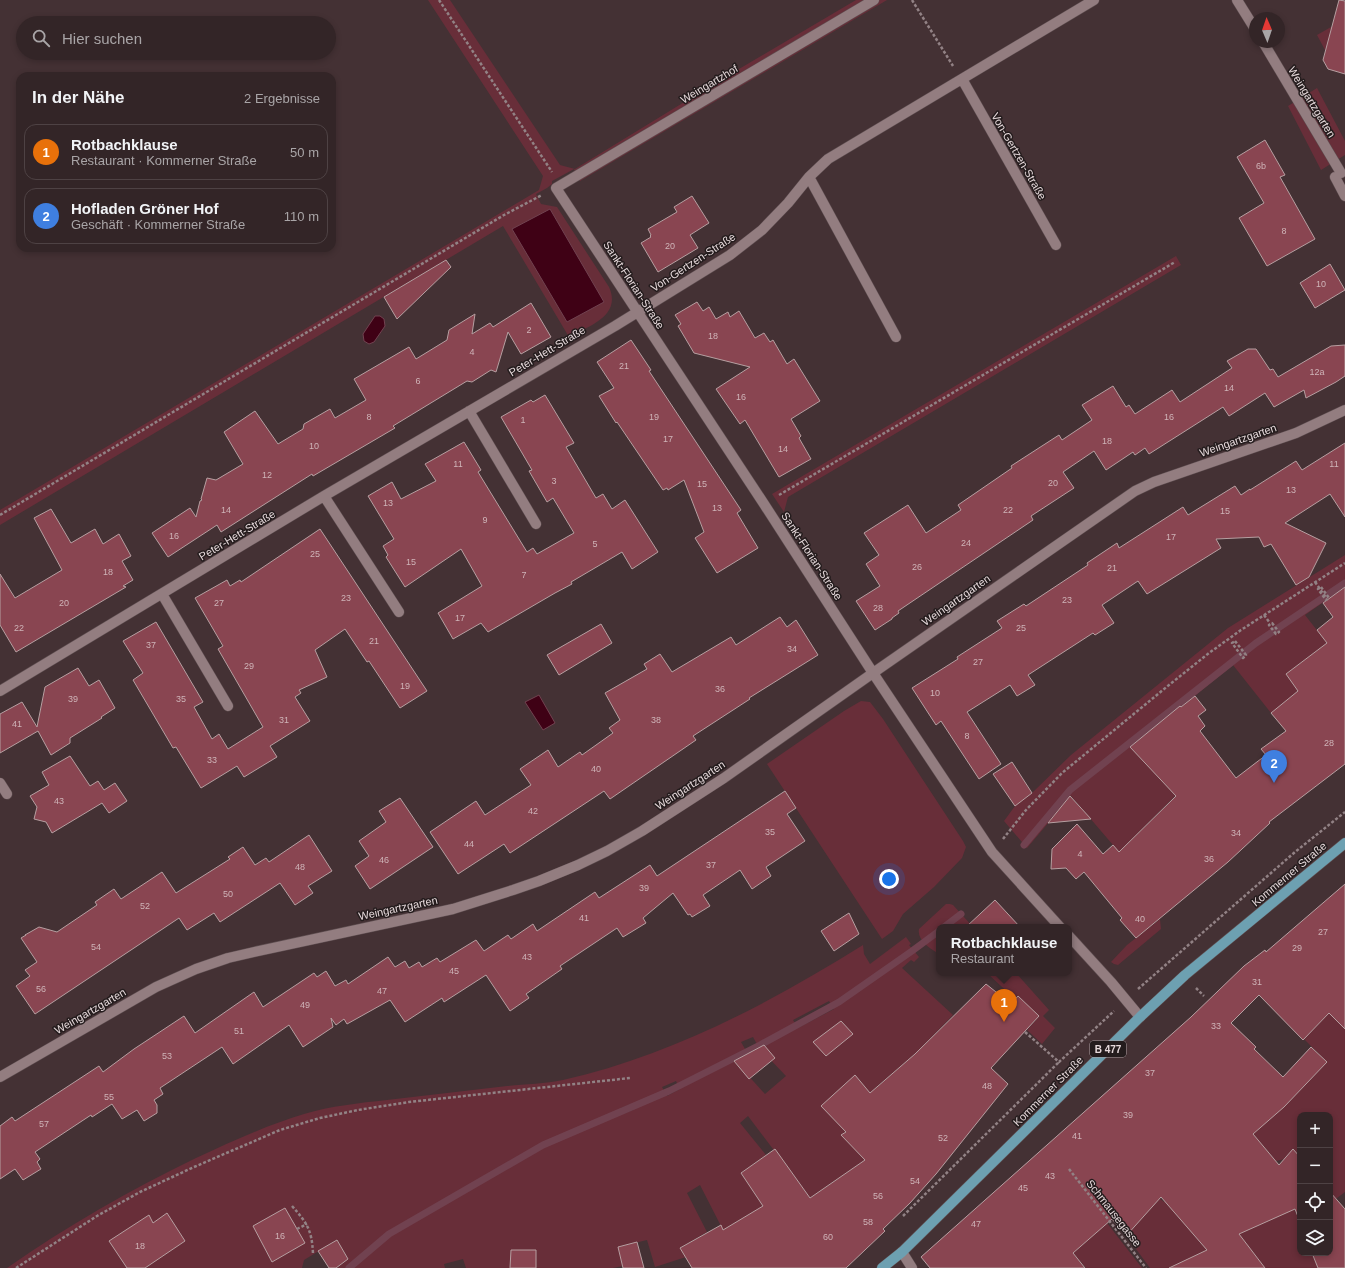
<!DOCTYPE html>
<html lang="de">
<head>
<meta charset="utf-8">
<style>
	body { margin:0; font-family:Helvetica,sans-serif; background:#3e3133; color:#f1f3f6 }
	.controls { position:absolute; right:12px; bottom:12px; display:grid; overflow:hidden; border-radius:8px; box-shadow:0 2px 6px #0003 }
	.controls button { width:36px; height:36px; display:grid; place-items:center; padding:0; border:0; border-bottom:1px solid #4e4244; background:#332527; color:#f1f3f6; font:20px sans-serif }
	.compass { position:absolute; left:1249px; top:12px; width:36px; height:36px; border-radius:50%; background:#332527; box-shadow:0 2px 6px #0003; rotate:358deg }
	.you { position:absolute; left:889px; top:879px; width:14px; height:14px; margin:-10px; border:3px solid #fff; border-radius:50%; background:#1a73e8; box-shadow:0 0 0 6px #1a73e833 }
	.badge { display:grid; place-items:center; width:26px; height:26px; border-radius:50%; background:#5ac8e6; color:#fff; font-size:13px; font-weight:700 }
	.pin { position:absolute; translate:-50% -33px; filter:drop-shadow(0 1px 2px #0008) }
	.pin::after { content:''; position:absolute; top:21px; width:14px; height:12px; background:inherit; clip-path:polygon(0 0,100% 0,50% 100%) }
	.popup { position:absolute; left:936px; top:924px; width:136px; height:52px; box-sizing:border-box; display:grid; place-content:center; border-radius:8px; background:#332527; filter:drop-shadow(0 1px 3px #0005); font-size:13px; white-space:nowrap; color:#a9a5a7 }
	.popup b { font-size:15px; color:#f1f3f6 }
	.popup::after { content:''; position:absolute; left:50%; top:100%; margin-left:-8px; border:8px solid transparent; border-top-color:#332527 }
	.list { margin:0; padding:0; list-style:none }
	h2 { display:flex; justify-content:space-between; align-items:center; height:52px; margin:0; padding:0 16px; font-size:17px }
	h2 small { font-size:13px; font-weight:400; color:#a9a5a7 }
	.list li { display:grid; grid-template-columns:26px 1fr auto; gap:12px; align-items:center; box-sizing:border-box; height:56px; margin:0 8px 8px; padding:0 8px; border:1px solid #4e4244; border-radius:12px }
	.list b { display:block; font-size:15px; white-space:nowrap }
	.list p { margin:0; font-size:13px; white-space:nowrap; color:#a9a5a7 }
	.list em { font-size:13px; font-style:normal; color:#a9a5a7 }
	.icon { flex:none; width:22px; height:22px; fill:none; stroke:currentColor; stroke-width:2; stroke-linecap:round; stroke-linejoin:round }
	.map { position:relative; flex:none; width:1345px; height:1268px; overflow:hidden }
	.search { position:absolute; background:#332527; box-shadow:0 2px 6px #0003; left:16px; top:16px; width:320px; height:44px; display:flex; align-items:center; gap:10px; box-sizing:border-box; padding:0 14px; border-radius:22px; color:#a9a5a7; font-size:15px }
	.panel { position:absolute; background:#332527; box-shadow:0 2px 6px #0003; left:16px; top:72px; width:320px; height:180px; border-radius:12px }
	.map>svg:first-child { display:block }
</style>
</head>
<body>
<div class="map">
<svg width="1345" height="1268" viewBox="0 0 1345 1268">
	<rect width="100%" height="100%" fill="#443134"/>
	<path fill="#682e39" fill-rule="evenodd" d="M428,0H450L560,165L575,169L717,82L856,0H887L580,181L574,169L552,181V184L547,188L536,194L541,204L557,207L609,287C622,316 589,326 569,337L503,226L0,525V510L539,190L543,176Z
		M1345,19L1335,45L1325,50L1317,35Z
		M1317,88L1345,141V155L1321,170L1288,106Z
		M1176,256L1181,265L788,497L784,512L772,494Z
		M1345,555V587L1305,615L1327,643L1286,674L1306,701L1271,713L1233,665L1181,707L1180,706L1130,747L1176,795L1119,852L1071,796L1027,848L1004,821L1015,806L1032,793L1071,755L1228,628Z
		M861,701L870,702L883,719L963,841L966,847L962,858L934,887L903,914L893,931L882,939L767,764L844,711Z
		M946,904H950L953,905L973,927H939V950L936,952C928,947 917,939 919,929Z
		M1160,919L1161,929L1118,965L1114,964L1111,962L1127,945Z
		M906,937L911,944L909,945L919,957L914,962L911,960L902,968L953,1015L915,1054L874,1089L883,1101L842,1135L867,1161L846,1189L837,1179L810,1198L748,1116L740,1123L766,1155L741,1173L769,1214L723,1230L700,1185L687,1193L707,1232L680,1248L686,1257L655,1267L647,1240L618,1247L623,1266L613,1268H466L463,1259L444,1264L445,1268H336L348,1259L337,1240L304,1260L302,1268H7C67,1226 130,1190 196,1158C231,1142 267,1125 304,1114C331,1106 359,1103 387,1100C427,1095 467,1091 507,1086C525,1084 545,1084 563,1080C670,1056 770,1003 863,945L864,954L870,964ZM829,1001L834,1009L798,1028L793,1020ZM753,1037L759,1048L786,1076L765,1094L735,1061L748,1054L741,1042ZM676,1081L680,1089L667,1096L662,1087ZM631,1104L633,1110L623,1114L621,1108Z
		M987,973H1016L1049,1010L1043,1016L1055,1028L1042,1044L1027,1030L1036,1020L1022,1007L1025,1003L1018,996L1015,999Z
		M1329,1013L1341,1025L1345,1022V1192L1333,1201L1330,1194V1115H1300V1157L1293,1150L1285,1159L1276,1161L1253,1134L1261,1127L1242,1068L1284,1107L1327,1062L1304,1039Z
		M1184,1182L1294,1209L1300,1222V1253H1327L1330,1268H1150L1136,1249L1141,1245L1126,1227L1121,1230L1117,1224L1159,1198L1164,1202Z
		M1107,1223L1142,1268H1086L1073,1253Z"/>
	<path fill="#3f0115" stroke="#714250" d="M550,209L604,302L567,322L512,229Z
		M375,316H380L384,319L385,326L374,342L369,344L364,341L363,334Z
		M539,695L555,723L543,730L525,702Z"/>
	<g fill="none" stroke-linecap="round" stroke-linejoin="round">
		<path stroke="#714250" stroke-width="7" d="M1024,845L1070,790L1256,643L1345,583
			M944,927L961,914
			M349,1268L389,1234L543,1145L669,1091L760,1045L839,1002L912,951L939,931"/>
	</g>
	<path fill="#894551" stroke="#b69fa1" d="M1339,0L1345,1V74L1328,69L1323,60Z
		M1265,140L1285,175L1280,177L1315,239L1267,266L1239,218L1264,203L1237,157Z
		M692,196L709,223L690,235L698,248L658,272L641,243L651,237L650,236L651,235L648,229L677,212L674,207Z
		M446,260L451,267L397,319L384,297Z
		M1330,264L1345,290L1315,308L1300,283Z
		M697,302L703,311L709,307L716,319L728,312L730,317L739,311L755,338L764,333L770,342L773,340L787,364L794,359L820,401L791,419L801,436L799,438L811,459L779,477L745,420L740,424L716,389L750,367L694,353L678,326L681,324L675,315Z
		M531,303L551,337L521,354L508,332L496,372L491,370L472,382L467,381L393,426L395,428L313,476L312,474L221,532L217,525L168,557L152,533L190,508L196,517L200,501L202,500L201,499L207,478L216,480L243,464L224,432L255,411L278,444L303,429L304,424L330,409L335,418L366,400L354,379L409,347L416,359L447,340L449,330L475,314L472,334L490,323L493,327Z
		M631,340L651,370L649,371L741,510L737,513L758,548L717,573L695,538L704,532L684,480L668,490L667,488L663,490L617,422L616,423L599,396L614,388L597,362Z
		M1345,345V376L1336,382L1306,398L1304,390L1274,407L1265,393L1229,416L1223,407L1149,454L1145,448L1135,455L1133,452L1106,470L1094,451L1063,472L1074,488L1031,516L1033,520L898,611L899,613L892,618V619L875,630L856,601L880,586L866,564L879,555L864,533L908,505L926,533L961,510L958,505L1012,468L1011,466L1059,435L1062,440L1092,420L1082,405L1113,386L1126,407L1129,405L1135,414L1172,390L1180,402L1232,368L1227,361L1248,349H1256L1270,370L1273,369L1278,377L1331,346Z
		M545,395L574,443L566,447L596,498L603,494L612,509L625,500L658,552L632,569L622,552L571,582L572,584L555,593L488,632L481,623L453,639L438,613L482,586L461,549L405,587L386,557L388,555L383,546L394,539L368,496L392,482L401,499L436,481L425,464L464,442L481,470L478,472L527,552L533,548L537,554L574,533L553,498L547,502L529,471L532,470L501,417L531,400L533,402Z
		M1345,443V517L1330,494L1285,523L1326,543L1309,577L1296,585L1271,544L1264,547L1259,537L1216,539L1221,548L1147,594L1138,581L1102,605L1114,623L1095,635L1093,633L1028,675L1035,685L1017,696L1010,685L967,712L1001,764L979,779L941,721L936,725L912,688L958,659L957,657L1002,628L997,621L1024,604L1026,606L1088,565L1087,563L1117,543L1119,548L1183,507L1188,515L1235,486L1241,495L1250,489V490L1296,461L1302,470Z
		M51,509L71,543L95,529L103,544L119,534L131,556L122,561L133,580L123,586L126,587L16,652L0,625V574L15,598L62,570L34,518Z
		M320,529L427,691L400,708L369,661L367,662L345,629L315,650L327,677L299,690L301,693L295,697L310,721L270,746L277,757L244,777L237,766L201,788L176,747L173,748L133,680L143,673L123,641L156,622L203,702L194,707L212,739L219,734L228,749L263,727L218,649L223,646L195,598L227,580L230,586L240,580L241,582Z
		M1345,587V764L1269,822L1270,823L1228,862L1136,938L1120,920L1122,918L1084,872L1076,879L1066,868L1051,869L1052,849L1077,824L1103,854L1113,845L1119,852L1176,796L1130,747L1180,706L1181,707L1195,696L1206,710L1198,716L1205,726L1200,731L1236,778L1266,755L1261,749L1286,731L1271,713L1298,691L1286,674L1327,643L1317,630L1333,617L1323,603Z
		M780,617L787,627L796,620L818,655L749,698L750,699L693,736L696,740L610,799L604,791L510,853L504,844L458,874L430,832L476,801L485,815L531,785L520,769L548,750L558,767L580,752L582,755L613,733L609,728L620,720L605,693L647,669L644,664L660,654L672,672L731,637L736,645Z
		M601,624L612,643L559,675L547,655Z
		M78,668L89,686L99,680L115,708L101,717L102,718L70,738V743L51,755L38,731L0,753V714L22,702L37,727L45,687Z
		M70,756L90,786L98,781L104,790L115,783L127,801L109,813L102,803L52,833L46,822L34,819L37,807L30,796L49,785L42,772Z
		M1012,762L1032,793L1015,806L993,774Z
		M785,791L796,808L787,814L805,841L766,867L771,876L752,889L740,870L703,895L710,906L692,917L690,914L688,915L673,893L643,918L646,923L623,937L617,928L560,966L562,969L526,994L529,998L510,1011L486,975L444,1002L442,998L405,1022L390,1000L347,1024L344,1019L336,1025L331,1018L333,1027L303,1047L289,1025L233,1064L222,1047L160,1088L163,1094L154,1100L157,1105V1113L144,1121L137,1110L122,1119L112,1104L92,1117L91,1115L35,1152L40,1159L37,1162L41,1169L23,1180L15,1169L0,1179V1126L12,1117L15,1121L99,1066L103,1072L134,1049L184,1016L195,1033L254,992L263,1007L314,973L317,977L326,971L335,986L346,980L348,984L388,957L395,967L405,961L409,968L419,962L422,967L437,958L440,962L476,940L484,951L508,935L511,939L533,924L537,931L595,892L599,898L650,865L657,876Z
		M1070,796L1091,819L1048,823Z
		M400,798L433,847L370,889L355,866L369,856L359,841L386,822L379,811Z
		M309,835L332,871L308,886L313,893L295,905L280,883L220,922L214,913L187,930L179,918L35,1014L16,986L30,976L25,970L37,962L21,938L26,935H25L39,927L57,932L97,905L95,902L114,889L121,899L162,872L176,893L230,859L228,857L243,847L255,865L266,858L269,862Z
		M1345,884V1029L1329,1013L1303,1040L1259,995L1231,1023L1256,1047L1254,1049L1283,1077L1311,1047L1327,1062L1284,1107L1253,1134L1279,1165L1293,1149L1300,1157V1222L1295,1209L1239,1234L1265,1268H1169L1207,1250L1161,1197L1126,1236L1112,1219L1073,1253L1085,1268H930L921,1257L1191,1017L1244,966L1265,950L1266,952Z
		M995,900L1020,927H966Z
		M849,913L859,934L834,951L821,931Z
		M986,984L1011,1004L1018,996L1039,1016L991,1068L1008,1084L936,1174L910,1203L883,1229L885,1231L846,1268H692L680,1248L721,1225L723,1230L763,1206L741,1173L775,1149L810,1198L865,1160L841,1135L846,1132L821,1106L855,1075L870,1093L915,1054Z
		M841,1021L853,1034L826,1056L813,1042Z
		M764,1045L775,1058L749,1079L734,1061Z
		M1330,1192L1345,1209V1268H1318L1312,1253H1330Z
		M285,1208L305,1243L272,1262L253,1226Z
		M167,1213L185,1241L145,1268H127L109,1241L149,1215L153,1223Z
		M337,1240L348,1259L336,1268H329L318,1251Z
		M637,1242L644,1268H623L618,1247Z
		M511,1250H536V1268H510Z"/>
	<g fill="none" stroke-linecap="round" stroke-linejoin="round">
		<defs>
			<path id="minor" d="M874,0L556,188L764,504L873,673L992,852L1060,927
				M1237,0L1255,29
				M1263,42L1341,173
				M962,79L1056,245
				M809,177L896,337
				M1335,177L1345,196
				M469,411L536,524
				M324,496L399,612
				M162,594L228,706
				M0,691L324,496L615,326L730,255L762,230L788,203L809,177L828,159L1094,0
				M0,783L7,794
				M1069,936L1111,982L1140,1017
				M0,1077L156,987L196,969L228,958L254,952L453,909L513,890L539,881L578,865L607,851L642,831L724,778L873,673L1135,491L1154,482L1296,433L1345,410
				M902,1252L912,1268"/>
			<path id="major" d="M882,1268L902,1252L1140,1017L1185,975L1345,843"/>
		</defs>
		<use href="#minor" stroke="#5f4f51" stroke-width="11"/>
		<use href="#major" stroke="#5f4f51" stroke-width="11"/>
		<path stroke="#928285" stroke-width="2.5" stroke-dasharray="3 2" stroke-linecap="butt" d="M439,0L552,172
			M912,0L953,66
			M779,495L1175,262
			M0,515L504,215L542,195
			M1315,582L1327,599
			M1321,587L1329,598L1326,600L1318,589Z
			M1264,615L1270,623
			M1272,623L1279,632L1276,634L1269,625Z
			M1235,641L1246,655L1243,658L1232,643Z
			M1003,839L1026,810L1062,773L1169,685L1209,653L1241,630L1345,563
			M1196,988L1204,996
			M1138,989L1295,852L1345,812
			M1025,1032L1059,1062L1114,1011
			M1069,1169L1146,1268
			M292,1206C307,1223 312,1230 313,1254
			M903,1216L1059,1062
			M297,1229L307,1224
			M16,1268L97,1216L140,1192L194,1167L280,1130L320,1118L358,1110L409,1102L630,1078"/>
		<use href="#minor" stroke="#937d80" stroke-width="10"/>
		<use href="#major" stroke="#6da0b1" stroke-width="10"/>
	</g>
	<g text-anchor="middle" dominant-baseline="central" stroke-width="3" stroke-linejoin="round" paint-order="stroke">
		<g font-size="9" fill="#cfb4b8">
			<text x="1261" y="166">6b</text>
			<text x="1284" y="231">8</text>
			<text x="670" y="246">20</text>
			<text x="1321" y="284">10</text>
			<text x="529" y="330">2</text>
			<text x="713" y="336">18</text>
			<text x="472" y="352">4</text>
			<text x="624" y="366">21</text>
			<text x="1317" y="372">12a</text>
			<text x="418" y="381">6</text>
			<text x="1229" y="388">14</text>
			<text x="741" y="397">16</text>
			<text x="369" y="417">8</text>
			<text x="654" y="417">19</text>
			<text x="1169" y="417">16</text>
			<text x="523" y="420">1</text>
			<text x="668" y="439">17</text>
			<text x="1107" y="441">18</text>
			<text x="314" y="446">10</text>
			<text x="783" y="449">14</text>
			<text x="458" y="464">11</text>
			<text x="1334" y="464">11</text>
			<text x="267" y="475">12</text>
			<text x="554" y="481">3</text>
			<text x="1053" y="483">20</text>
			<text x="702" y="484">15</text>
			<text x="1291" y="490">13</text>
			<text x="388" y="503">13</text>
			<text x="717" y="508">13</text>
			<text x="226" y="510">14</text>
			<text x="1008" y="510">22</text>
			<text x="1225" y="511">15</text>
			<text x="485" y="520">9</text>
			<text x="174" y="536">16</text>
			<text x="1171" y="537">17</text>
			<text x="966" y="543">24</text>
			<text x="595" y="544">5</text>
			<text x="315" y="554">25</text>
			<text x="411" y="562">15</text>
			<text x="917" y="567">26</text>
			<text x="1112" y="568">21</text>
			<text x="108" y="572">18</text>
			<text x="524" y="575">7</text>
			<text x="346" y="598">23</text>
			<text x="1067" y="600">23</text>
			<text x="64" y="603">20</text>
			<text x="219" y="603">27</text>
			<text x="878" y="608">28</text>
			<text x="460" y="618">17</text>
			<text x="19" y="628">22</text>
			<text x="1021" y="628">25</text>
			<text x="374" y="641">21</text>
			<text x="151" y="645">37</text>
			<text x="792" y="649">34</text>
			<text x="978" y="662">27</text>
			<text x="249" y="666">29</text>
			<text x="405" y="686">19</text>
			<text x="720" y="689">36</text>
			<text x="935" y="693">10</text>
			<text x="73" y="699">39</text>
			<text x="181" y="699">35</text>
			<text x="284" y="720">31</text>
			<text x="656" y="720">38</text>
			<text x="17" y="724">41</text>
			<text x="967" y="736">8</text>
			<text x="1329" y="743">28</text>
			<text x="212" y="760">33</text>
			<text x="596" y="769">40</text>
			<text x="59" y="801">43</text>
			<text x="533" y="811">42</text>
			<text x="770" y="832">35</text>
			<text x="1236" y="833">34</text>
			<text x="469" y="844">44</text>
			<text x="1080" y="854">4</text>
			<text x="1209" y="859">36</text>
			<text x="384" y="860">46</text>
			<text x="711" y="865">37</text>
			<text x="300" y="867">48</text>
			<text x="644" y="888">39</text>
			<text x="228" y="894">50</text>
			<text x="145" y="906">52</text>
			<text x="584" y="918">41</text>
			<text x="1140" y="919">40</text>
			<text x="1323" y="932">27</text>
			<text x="96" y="947">54</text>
			<text x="1297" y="948">29</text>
			<text x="527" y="957">43</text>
			<text x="454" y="971">45</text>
			<text x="1257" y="982">31</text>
			<text x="41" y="989">56</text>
			<text x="382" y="991">47</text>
			<text x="305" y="1005">49</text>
			<text x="1216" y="1026">33</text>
			<text x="239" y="1031">51</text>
			<text x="167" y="1056">53</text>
			<text x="1150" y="1073">37</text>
			<text x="987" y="1086">48</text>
			<text x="109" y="1097">55</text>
			<text x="1128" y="1115">39</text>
			<text x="44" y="1124">57</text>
			<text x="1077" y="1136">41</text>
			<text x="943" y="1138">52</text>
			<text x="1050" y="1176">43</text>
			<text x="915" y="1181">54</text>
			<text x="1023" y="1188">45</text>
			<text x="878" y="1196">56</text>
			<text x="868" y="1222">58</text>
			<text x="976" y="1224">47</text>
			<text x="280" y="1236">16</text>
			<text x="828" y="1237">60</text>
			<text x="140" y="1246">18</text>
		</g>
		<rect fill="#241c1d" stroke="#aca0a2" stroke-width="1" x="1090" y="1041" width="36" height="16" rx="3"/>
		<g font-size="10" font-weight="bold" fill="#e6d9db">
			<text x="1108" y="1049">B 477</text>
		</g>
		<g font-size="11" fill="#e6d9db" stroke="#241c1d">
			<text transform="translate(709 84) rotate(-31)">Weingartzhof</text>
			<text transform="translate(1312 102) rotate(59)">Weingartzgarten</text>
			<text transform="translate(1019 156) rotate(60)">Von-Gertzen-Straße</text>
			<text transform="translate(693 262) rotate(-33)">Von-Gertzen-Straße</text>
			<text transform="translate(634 285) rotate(57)">Sankt-Florian-Straße</text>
			<text transform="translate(547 351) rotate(-31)">Peter-Hett-Straße</text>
			<text transform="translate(1238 440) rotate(-19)">Weingartzgarten</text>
			<text transform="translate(237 535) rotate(-31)">Peter-Hett-Straße</text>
			<text transform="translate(812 556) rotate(57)">Sankt-Florian-Straße</text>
			<text transform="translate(956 600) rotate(-35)">Weingartzgarten</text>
			<text transform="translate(690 785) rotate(-33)">Weingartzgarten</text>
			<text transform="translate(1289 874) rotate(-40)">Kommerner Straße</text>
			<text transform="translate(398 908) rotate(-12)">Weingartzgarten</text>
			<text transform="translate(90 1011) rotate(-30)">Weingartzgarten</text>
			<text transform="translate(1048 1091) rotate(-45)">Kommerner Straße</text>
			<text transform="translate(1114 1213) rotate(52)">Schmausegasse</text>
		</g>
	</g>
</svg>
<div class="controls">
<button>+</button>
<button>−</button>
<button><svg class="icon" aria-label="locate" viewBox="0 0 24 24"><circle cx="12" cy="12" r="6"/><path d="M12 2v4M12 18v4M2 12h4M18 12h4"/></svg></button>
<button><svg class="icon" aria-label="layers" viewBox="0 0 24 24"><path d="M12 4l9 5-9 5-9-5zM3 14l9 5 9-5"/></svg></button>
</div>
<svg class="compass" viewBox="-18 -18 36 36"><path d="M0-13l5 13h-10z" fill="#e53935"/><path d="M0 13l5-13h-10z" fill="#a9a5a7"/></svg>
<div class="you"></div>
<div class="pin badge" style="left:1004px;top:1022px;background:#e8710a">1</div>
<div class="popup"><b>Rotbachklause</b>Restaurant</div>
<div class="pin badge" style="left:1274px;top:783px;background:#3f7fe0">2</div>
<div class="search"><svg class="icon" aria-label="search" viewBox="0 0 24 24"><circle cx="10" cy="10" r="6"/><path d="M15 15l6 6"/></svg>Hier suchen</div>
<section class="panel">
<h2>In der Nähe<small>2 Ergebnisse</small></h2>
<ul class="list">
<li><span class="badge" style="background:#e8710a">1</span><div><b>Rotbachklause</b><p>Restaurant · Kommerner Straße</p></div><em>50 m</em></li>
<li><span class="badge" style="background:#3f7fe0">2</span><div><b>Hofladen Gröner Hof</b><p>Geschäft · Kommerner Straße</p></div><em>110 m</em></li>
</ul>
</section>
</div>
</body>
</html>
